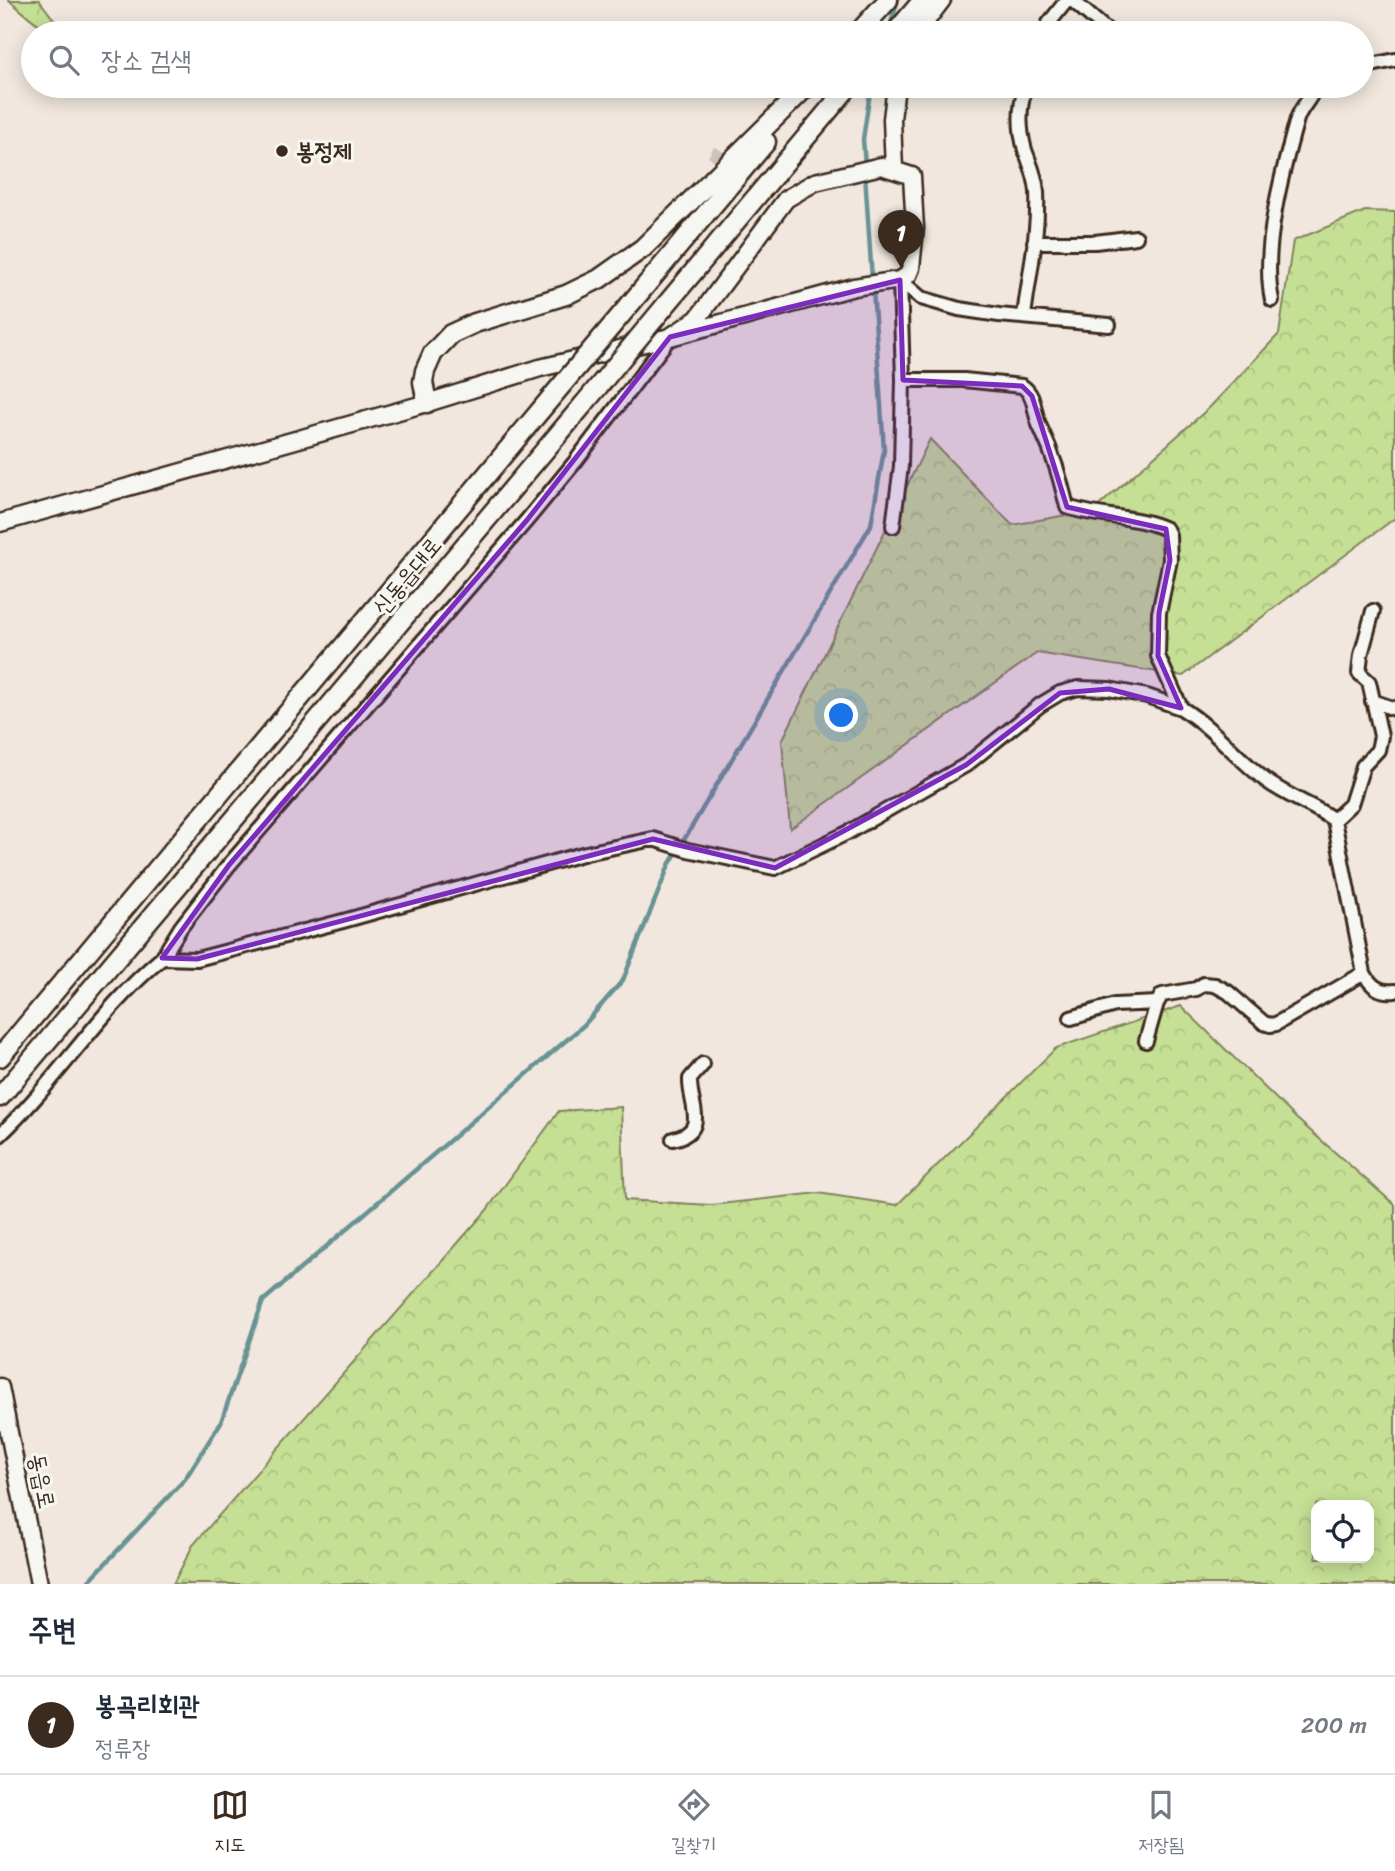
<!DOCTYPE html>
<html lang="ko">
<head>
<meta charset="utf-8">
<style>
	body { margin:0; font-family:Sriracha,"Poor Story",sans-serif; background:#f2f2f3; color:#1f2937 }
	.controls { position:absolute; right:21px; bottom:21px; display:grid; overflow:hidden; border-radius:14px; box-shadow:0 4px 18px #0003 }
	.controls button { width:63px; height:63px; display:grid; place-items:center; padding:0; border:0; border-bottom:2px solid #e0e1e3; background:#fff; color:#1f2937; font:35px sans-serif }
	.you { position:absolute; left:842px; top:716px; width:24px; height:24px; margin:-18px; border:5px solid #fff; border-radius:50%; background:#1a73e8; box-shadow:0 0 0 10px #1a73e833 }
	.badge { display:grid; place-items:center; width:46px; height:46px; border-radius:50%; background:#3b2a1e; color:#fff; font-size:23px; font-weight:700 }
	.pin { position:absolute; translate:-50% -58px; filter:drop-shadow(0 2px 4px #0008) }
	.pin::after { content:''; position:absolute; top:37px; width:24px; height:21px; background:inherit; clip-path:polygon(0 0,100% 0,50% 100%) }
	.list { margin:0; padding:0; list-style:none }
	h2 { display:flex; justify-content:space-between; align-items:center; height:91px; margin:0; padding:0 28px; font-size:30px }
	h2 small { font-size:23px; font-weight:400; color:#747a83 }
	.list li { display:grid; grid-template-columns:46px 1fr auto; gap:21px; align-items:center; box-sizing:border-box; height:98px; padding:0 28px; border-top:2px solid #e0e1e3 }
	.list b { display:block; font-size:26px; white-space:nowrap }
	.list p { margin:0; font-size:23px; white-space:nowrap; color:#747a83 }
	.list em { font-size:23px; font-style:normal; color:#747a83 }
	.icon { flex:none; width:38px; height:38px; fill:none; stroke:currentColor; stroke-width:2; stroke-linecap:round; stroke-linejoin:round }
	.map { position:relative; flex:none; width:1395px; height:1584px; overflow:hidden }
	.search { position:absolute; background:#fff; box-shadow:0 4px 18px #0003; left:21px; right:21px; top:21px; height:77px; display:flex; align-items:center; gap:18px; box-sizing:border-box; padding:0 24px; border-radius:38px; color:#747a83; font-size:26px }
	.sheet { height:189px; background:#fff }
	nav { display:flex; justify-content:space-around; align-items:center; box-sizing:border-box; height:98px; border-top:2px solid #e0e1e3; background:#fff; font-size:19px; color:#747a83 }
	nav a { display:grid; justify-items:center; gap:4px }
	nav .on { color:#3b2a1e }
	.map>svg:first-child { display:block }
</style>
</head>
<body>
<div class="map">
<svg width="1395" height="1584" viewBox="0 0 1395 1584">
	<defs>
		<pattern id="forest-crowns" width="20" height="18" patternUnits="userSpaceOnUse" patternTransform="scale(1.75)"><rect width="20" height="18" fill="#c5df95"/><path d="M2 6a3 3 0 1 1 6 0M12 15a3 3 0 1 1 6 0" fill="none" stroke="#aac080"/></pattern>
	</defs>
	<rect width="100%" height="100%" fill="#f1e7de"/>
	<filter id="ink" filterUnits="userSpaceOnUse"><feTurbulence type="fractalNoise" baseFrequency=".0143" numOctaves="2"/><feDisplacementMap in="SourceGraphic" scale="14" xChannelSelector="R" yChannelSelector="G"/><feConvolveMatrix kernelMatrix="1 2 1 2 8 2 1 2 1" color-interpolation-filters="sRGB"/></filter>
	<g filter="url(#ink)">
		<path fill="url(#forest-crowns)" stroke="#80845a" stroke-width="2" fill-rule="evenodd" d="M9,0H39L58,25L93,31L94,33C45,33 46,32 9,0Z
			M1365,211L1395,212V518L1183,676L1037,653L790,829L782,741L930,439L1012,525L1094,510L1210,407L1279,334L1293,241Z
			M1181,1006L1297,1119L1395,1205V1584H173L193,1545L486,1211L559,1111L621,1107L625,1200L711,1205L818,1193L897,1205L1056,1048ZM1316,1505H1369V1558H1316Z"/>
		<g fill="none" stroke-linecap="round" stroke-linejoin="round">
			<path stroke="#699393" stroke-width="4.5" d="M889,29L898,0
				M865,165L863,139L871,86
				M865,174L872,280
				M86,1584L185,1479L221,1422L263,1301L584,1025L623,980L669,865L871,525L884,450L873,289"/>
			<path stroke="#cdc1b8" stroke-width="12" stroke-dasharray="12 6" stroke-linecap="butt" d="M711,152L772,186"/>
			<defs>
				<path id="minor" d="M1072,0L1110,33
					M1045,33L1049,23L1067,0
					M1362,67L1395,60
					M1034,242H1095L1136,237
					M900,280L921,298L959,309L999,315L1109,325
					M1272,300C1261,249 1283,169 1297,119C1301,106 1313,98 1314,86
					M1024,316C1029,275 1039,233 1037,192C1036,176 1030,164 1025,150C1019,129 1019,106 1026,86
					M670,337L575,462L527,520L229,865L181,927L162,958L197,959L343,921L586,853L653,839L688,850L775,868L847,833L966,765L1040,705L1060,693L1078,688L1109,689L1147,696L1181,708L1158,656L1159,613L1170,560L1169,535L1166,529C1135,515 1099,518 1067,507C1060,478 1054,456 1041,429C1033,414 1037,396 1022,386L964,380H903
					M893,526L901,466L903,380L900,280
					M1372,701L1395,709
					M1334,820L1351,804L1363,766L1378,750L1381,736L1369,682L1359,673L1361,655L1373,611
					M1364,973C1371,986 1379,993 1395,991
					M1071,1018L1115,1005L1157,1003
					M1146,1041L1157,1003L1162,995L1196,989L1204,984L1215,985L1228,992L1264,1023L1270,1025L1276,1024L1364,973L1334,820C1312,804 1285,796 1264,779C1235,756 1213,728 1181,708
					M0,1135C58,1080 100,1009 162,958
					M673,1139C710,1131 689,1105 690,1079L703,1064"/>
				<path id="tertiary" d="M917,33L942,0
					M894,170L892,119L896,86
					M0,523L427,403L540,368L670,337L854,287L900,280L908,275L911,268L915,228L912,176L881,166L815,182L786,199L697,319L670,337
					M0,1387L39,1584"/>
				<path id="secondary" d="M858,33L888,0
					M895,33L923,0
					M665,306L849,86
					M626,309L766,142
					M427,403L423,382L425,371L433,353L451,334L475,323L566,295L599,279L643,248L807,86
					M0,1057L550,399
					M0,1097L583,405"/>
			</defs>
			<use href="#minor" stroke="#3b2a1e" stroke-width="18"/>
			<use href="#tertiary" stroke="#3b2a1e" stroke-width="21"/>
			<use href="#secondary" stroke="#3b2a1e" stroke-width="23"/>
			<use href="#minor" stroke="#f6f6f2" stroke-width="12"/>
			<use href="#tertiary" stroke="#f6f6f2" stroke-width="16"/>
			<use href="#secondary" stroke="#f6f6f2" stroke-width="18"/>
			<defs>
				<path id="secondary-bridge" d="M550,399L626,309
					M583,405L665,306"/>
			</defs>
			<use href="#secondary-bridge" stroke="#3b2a1e" stroke-width="23" stroke-linecap="butt"/>
			<use href="#secondary-bridge" stroke="#f6f6f2" stroke-width="18"/>
		</g>
	</g>
	<path fill="#7b2cbf" fill-opacity="0.2" stroke="#7b2cbf" stroke-width="5" stroke-linejoin="round" d="M900,280L903,380L1022,386L1032,396L1067,507L1166,529L1170,560L1159,613L1158,656L1181,708L1109,689L1060,693L966,765L775,868L653,839L197,959L162,958L229,865L527,520L670,337Z"/>
	<circle fill="#3b2a1e" stroke="#f6f6f2" stroke-width="2.5" cx="282" cy="151" r="7"/>
	<g text-anchor="middle" dominant-baseline="central" stroke-width="6" stroke-linejoin="round" paint-order="stroke">
		<g font-size="23" font-weight="bold" fill="#3b2a1e" stroke="#f6f6f2" text-anchor="start">
			<text x="296" y="151">봉정제</text>
		</g>
		<g font-size="23" fill="#3b2a1e" stroke="#f6f6f2">
			<text transform="translate(407 576) rotate(-50)">신동읍대로</text>
			<text transform="translate(42 1481) rotate(79)">동읍로</text>
		</g>
	</g>
</svg>
<div class="controls">
<button><svg class="icon" aria-label="locate" viewBox="0 0 24 24"><circle cx="12" cy="12" r="6"/><path d="M12 2v4M12 18v4M2 12h4M18 12h4"/></svg></button>
</div>
<div class="you"></div>
<div class="pin badge" style="left:901px;top:268px">1</div>
<div class="search"><svg class="icon" aria-label="search" viewBox="0 0 24 24"><circle cx="10" cy="10" r="6"/><path d="M15 15l6 6"/></svg>장소 검색</div>
</div>
<section class="sheet">
<h2>주변<small></small></h2>
<ul class="list">
<li><span class="badge">1</span><div><b>봉곡리회관</b><p>정류장</p></div><em>200 m</em></li>
</ul>
</section>
<nav>
<a class="on"><svg class="icon" aria-label="map" viewBox="0 0 24 24"><path d="M3 6l6-2 6 2 6-2v14l-6 2-6-2-6 2zM9 4v14M15 6v14"/></svg>지도</a>
<a><svg class="icon" aria-label="directions" viewBox="0 0 24 24"><path d="M12 3l9 9-9 9-9-9zM9 14v-3h6M13 9l2 2-2 2"/></svg>길찾기</a>
<a><svg class="icon" aria-label="saved" viewBox="0 0 24 24"><path d="M7 4h10v16l-5-4-5 4z"/></svg>저장됨</a>
</nav>
</body>
</html>
